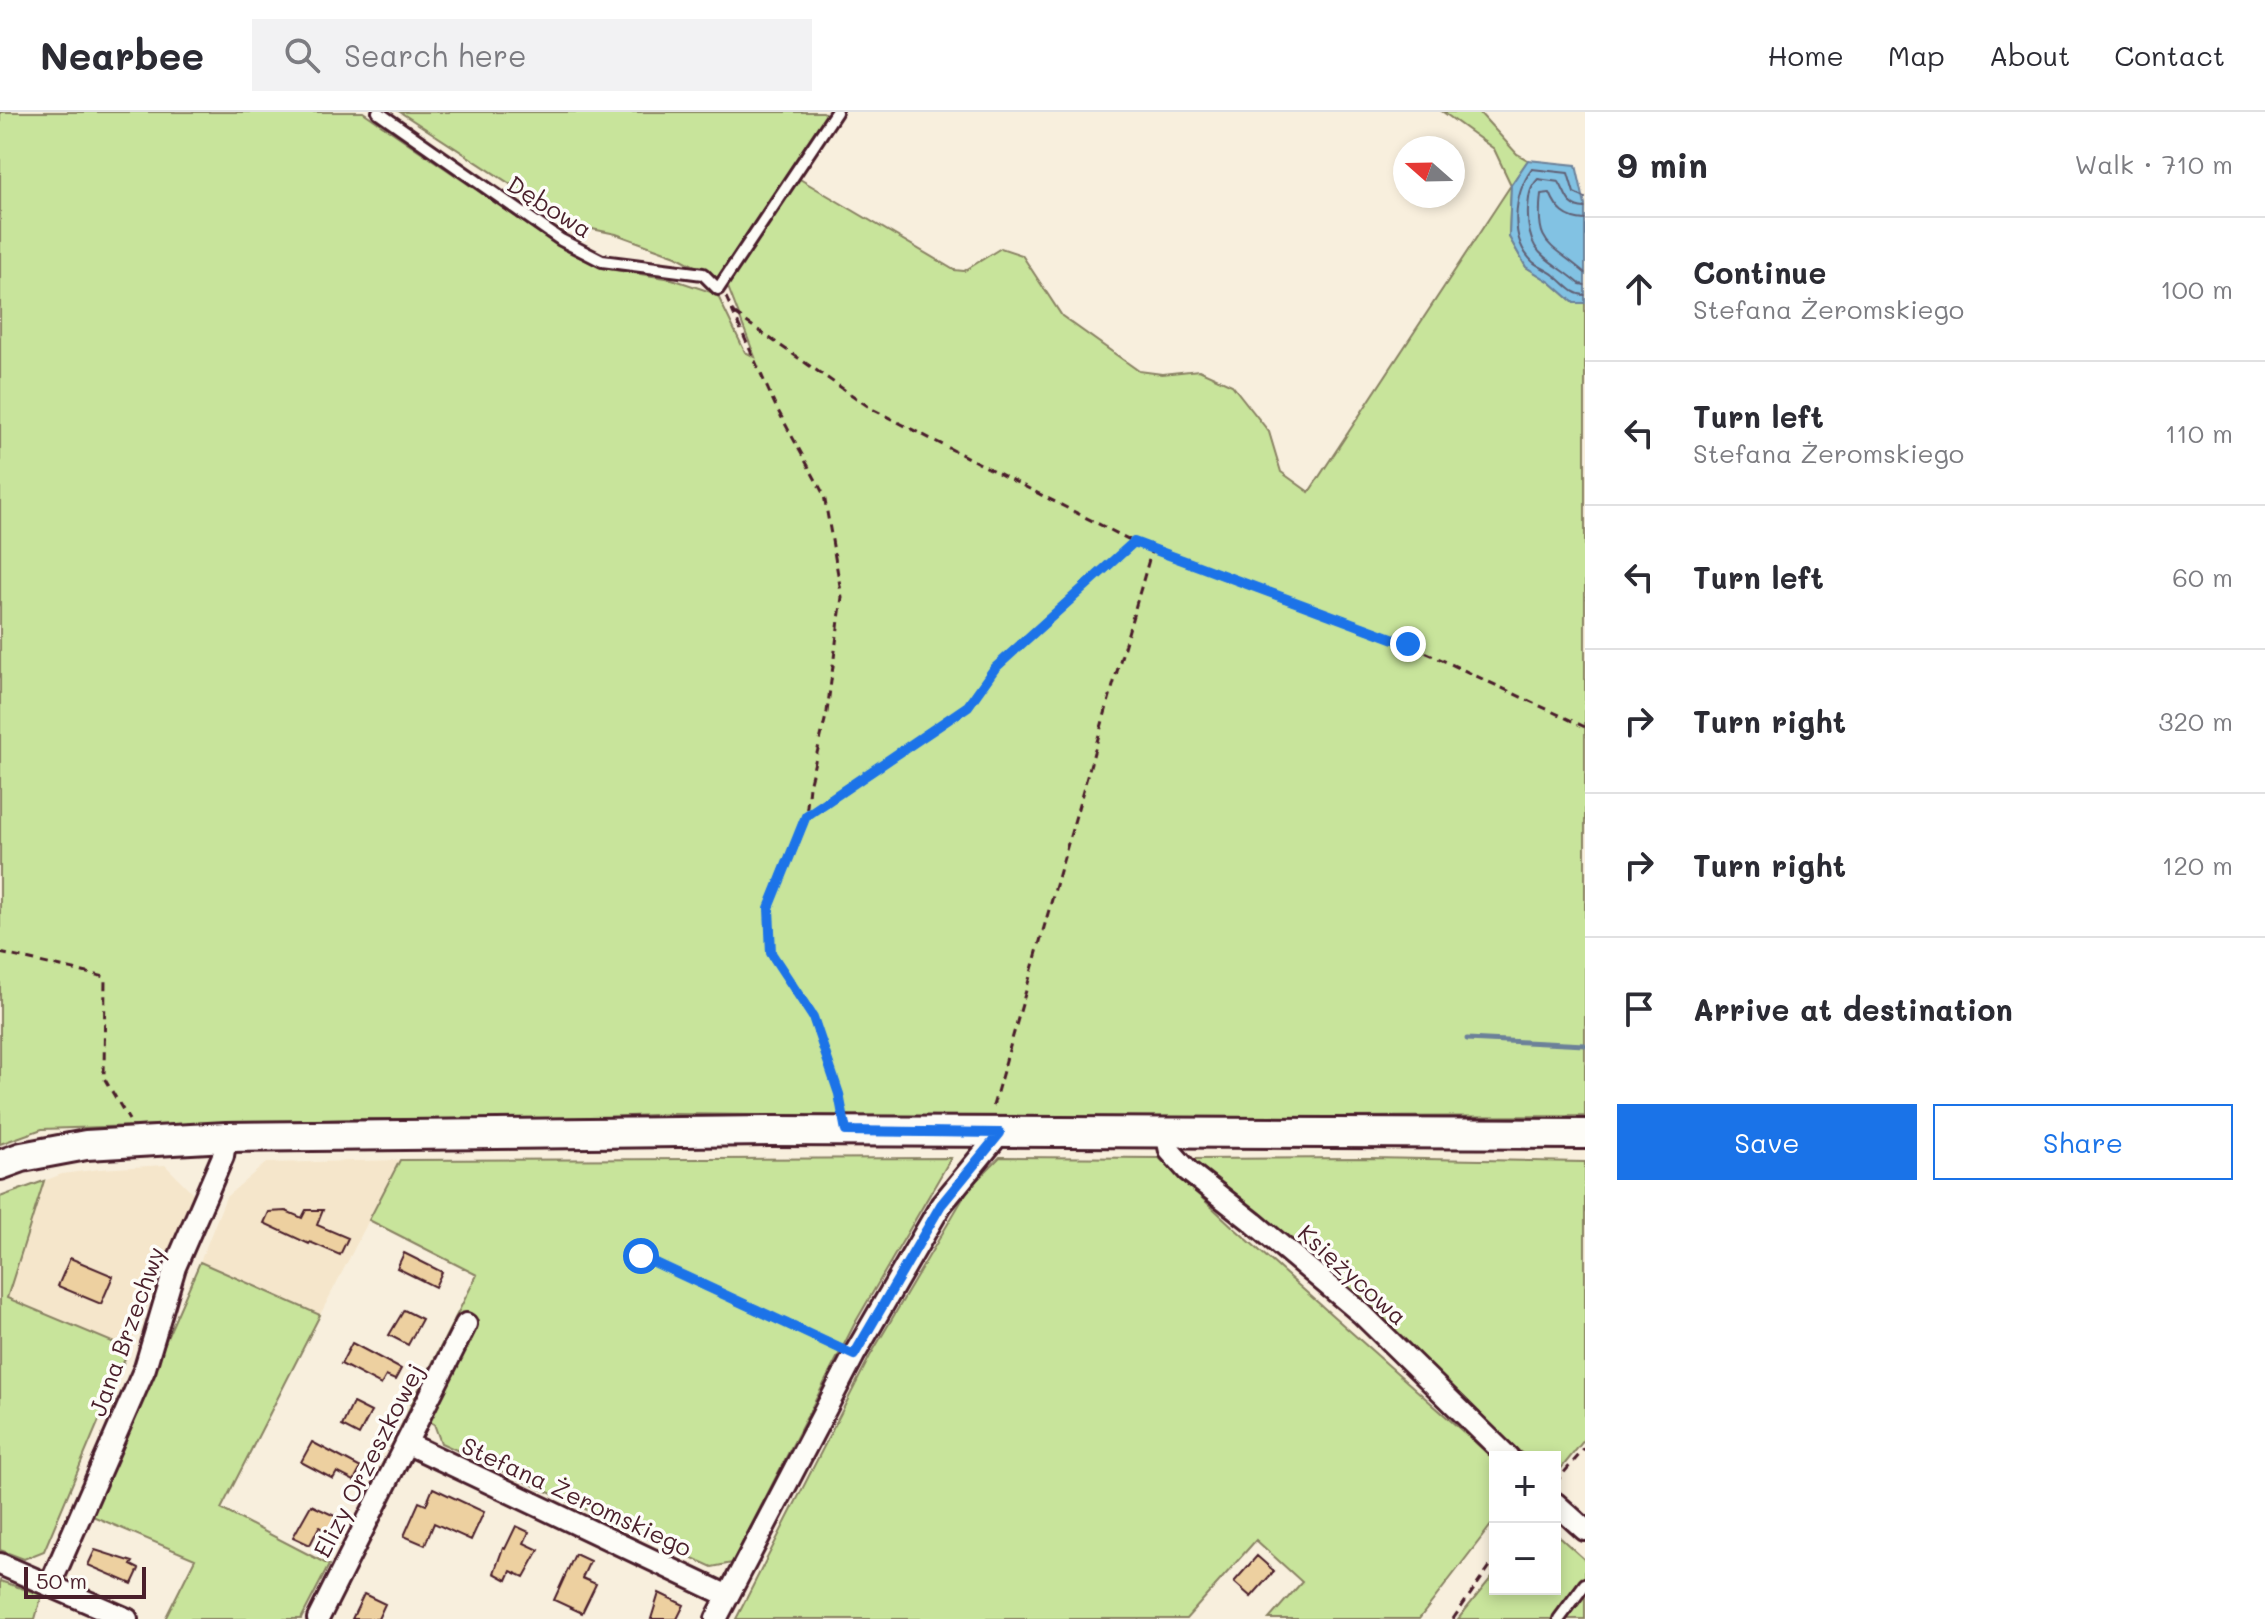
<!DOCTYPE html>
<html lang="en">
<head>
<meta charset="utf-8">
<style>
	body { margin:0; font-family:Mali,sans-serif; background:#f2f2f3; color:#2b2b33 }
	.controls { position:absolute; right:24px; bottom:24px; display:grid; overflow:hidden; border-radius:0px; box-shadow:0 4px 12px #0003 }
	.controls button { width:72px; height:72px; display:grid; place-items:center; padding:0; border:0; border-bottom:2px solid #e1e1e2; background:#fff; color:#2b2b33; font:40px sans-serif }
	.compass { position:absolute; left:1393px; top:24px; width:72px; height:72px; border-radius:50%; background:#fff; box-shadow:0 4px 12px #0003; rotate:290deg }
	.scale { position:absolute; left:24px; bottom:20px; width:122px; box-sizing:border-box; padding-left:8px; border:4px solid #4a1f2b; border-top:0; font-size:22px; line-height:28px; white-space:nowrap; color:#4a1f2b; -webkit-text-stroke:6px #fdfcf7; paint-order:stroke }
	.stop { position:absolute; width:24px; height:24px; margin:-18px; border:6px solid #1a73e8; border-radius:50%; background:#fff }
	.stop.end { background:#1a73e8; border-color:#fff; box-shadow:0 2px 8px #0008 }
	.list { margin:0; padding:0; list-style:none }
	h2 { display:flex; justify-content:space-between; align-items:center; height:104px; margin:0; padding:0 32px; font-size:34px }
	h2 small { font-size:26px; font-weight:400; color:#7c7c81 }
	.list li { display:grid; grid-template-columns:52px 1fr auto; gap:24px; align-items:center; box-sizing:border-box; height:144px; padding:0 32px; border-top:2px solid #e1e1e2 }
	.list b { display:block; font-size:30px; white-space:nowrap }
	.list p { margin:0; font-size:26px; white-space:nowrap; color:#7c7c81 }
	.list em { font-size:26px; font-style:normal; color:#7c7c81 }
	.actions { display:flex; gap:16px; padding:24px 32px }
	.actions a { flex:1; padding:18px 0; border:2px solid #1a73e8; border-radius:0px; text-align:center; font-size:28px; color:#1a73e8 }
	.actions .main { background:#1a73e8; color:#fff }
	.icon { flex:none; width:44px; height:44px; fill:none; stroke:currentColor; stroke-width:2; stroke-linecap:round; stroke-linejoin:round }
	.map { position:relative; flex:none; width:1585px; height:1507px; overflow:hidden }
	header { display:flex; align-items:center; gap:48px; box-sizing:border-box; height:112px; padding:0 40px; background:#fff; border-bottom:2px solid #e1e1e2 }
	header strong { font-size:38px }
	nav { display:flex; gap:44px; margin-inline-start:auto; font-size:28px }
	.search { width:560px; height:72px; background:#f2f2f3; display:flex; align-items:center; gap:20px; box-sizing:border-box; padding:0 28px; border-radius:0px; color:#7c7c81; font-size:30px }
	main { display:flex }
	aside { flex:1; background:#fff }
	.map>svg:first-child { display:block }
</style>
</head>
<body>
<header>
<strong>Nearbee</strong>
<div class="search"><svg class="icon" aria-label="search" viewBox="0 0 24 24"><circle cx="10" cy="10" r="6"/><path d="M15 15l6 6"/></svg>Search here</div>
<nav><a>Home</a><a>Map</a><a>About</a><a>Contact</a></nav>
</header>
<main>
<div class="map">
<svg width="1585" height="1507" viewBox="0 0 1585 1507">
	<rect width="100%" height="100%" fill="#f8efdd"/>
	<filter id="ink" filterUnits="userSpaceOnUse"><feTurbulence type="fractalNoise" baseFrequency=".0125" numOctaves="2"/><feDisplacementMap in="SourceGraphic" scale="16" xChannelSelector="R" yChannelSelector="G"/><feConvolveMatrix kernelMatrix="1 2 1 2 8 2 1 2 1" color-interpolation-filters="sRGB"/></filter>
	<g filter="url(#ink)">
		<path fill="#f5e6cb" d="M400,1048L320,1203L200,1150L226,1085L266,1051Z
			M165,1053L195,1083L129,1237L7,1186L44,1069L62,1062L100,1057Z"/>
		<path fill="#c8e49b" stroke="#898263" stroke-width="2" d="M0,0H363L564,138L602,156L672,167L717,182L745,240L755,245L726,170L798,66L954,158L964,159L1001,136L1022,143L1062,204L1139,259L1162,262L1199,258L1232,273L1269,320L1281,360L1309,380L1511,73L1494,37L1443,0H1479L1517,42L1528,48L1511,73L1509,125L1526,155L1550,170L1574,191H1585V1004L1015,1006L674,1002L563,1007H353L42,1017L0,1032Z
			M400,0H823L826,2L717,166L676,144L616,122L573,113Z
			M1000,1045L1159,1046L1233,1115L1495,1348V1408L1419,1507H1269L1302,1470L1256,1428L1186,1507H736L870,1244L969,1076Z
			M951,1046L855,1211L732,1451L712,1455L441,1331L434,1312L408,1299L477,1163L369,1108L400,1048Z
			M1370,1046L1585,1050V1327L1555,1364V1345H1526L1190,1047Z
			M44,1069L7,1186L129,1237L44,1439L24,1447L0,1438V1085Z
			M200,1150L320,1203L221,1397L329,1453L301,1507H165L195,1447L90,1403Z
			M1555,1421L1585,1448V1507H1458L1495,1461V1477H1555Z
			M0,1469L42,1483L35,1507H0Z"/>
		<path fill="#82c2e3" stroke="#6c8199" stroke-width="2" d="M1528,48L1576,53L1585,93V191H1574L1550,170L1526,155L1509,125L1511,73Z"/>
		<g fill="none" stroke-linecap="round" stroke-linejoin="round">
			<path stroke="#606075" stroke-width="2" d="M1585,86L1574,81L1568,61L1532,57C1514,81 1508,127 1533,150C1539,155 1548,158 1554,163C1565,171 1572,183 1585,183
				M1585,96C1566,95 1567,82 1559,70L1538,67C1529,77 1529,84 1528,97C1526,145 1548,144 1580,172L1585,173
				M1585,108C1566,107 1557,98 1550,81L1541,82C1535,135 1549,130 1585,161"/>
			<path stroke="#6c8199" stroke-width="5" d="M1467,927L1585,933"/>
		</g>
		<path fill="#edd0a0" stroke="#4a1f2b" stroke-width="2" d="M306,1098H323L317,1113L348,1126L340,1143L310,1130L309,1132L264,1111L269,1100L286,1099L302,1106Z
			M404,1141L442,1160L435,1175L397,1156Z
			M70,1146L113,1164L101,1192L58,1174Z
			M404,1198L422,1207L408,1233L389,1223Z
			M352,1231L401,1257L395,1268L386,1264L381,1273L341,1252Z
			M353,1291L371,1300L359,1323L342,1314Z
			M312,1330L361,1356L354,1369L337,1360L333,1367L301,1350Z
			M433,1376L484,1400L471,1428L434,1411L425,1433L404,1424L419,1390L426,1393Z
			M311,1393L337,1405L329,1421L319,1415L310,1433L293,1425Z
			M516,1414L529,1420L524,1431L539,1438L524,1465L511,1459L507,1468L494,1461L503,1436L505,1437Z
			M95,1438L133,1450L131,1453L139,1457L132,1472L88,1453Z
			M575,1442L590,1449L582,1466L596,1472L582,1501L554,1488Z
			M1257,1444L1274,1459L1251,1485L1234,1470Z
			M659,1481L684,1493L677,1507H651Z
			M364,1482L385,1492L378,1507H352Z"/>
		<g fill="none" stroke-linecap="round" stroke-linejoin="round">
			<defs>
				<path id="lane" d="M378,0L561,128L602,149L703,162L718,177L836,0
					M1559,1507L1585,1472"/>
				<path id="street" d="M1166,1021L1170,1039L1188,1059L1254,1111L1361,1201L1508,1345
					M406,1331L726,1483
					M1555,1391L1585,1418
					M0,1452L127,1507
					M50,1473L145,1256L175,1155L223,1044L226,1025
					M318,1507L466,1212
					M716,1507L854,1243L941,1093L1000,1021"/>
				<path id="secondary" d="M0,1053L22,1045L86,1033L226,1025L770,1019L1585,1022"/>
			</defs>
			<use href="#lane" stroke="#4a1f2b" stroke-width="16"/>
			<use href="#street" stroke="#4a1f2b" stroke-width="26"/>
			<use href="#secondary" stroke="#4a1f2b" stroke-width="34"/>
			<path stroke="#4a1f2b" stroke-width="3" stroke-dasharray="8 6" stroke-linecap="butt" d="M726,185L776,295L824,383L842,485L827,600L809,674L806,704L769,796L771,841L813,905L842,997
				M735,202L872,297L1134,430
				M806,704L968,594L995,556L1134,430L1408,532L1585,615
				M0,841L105,865L104,966L129,1008
				M993,994L1152,437
				M641,1144L839,1236
				M1555,1371L1585,1336
				M1453,1507L1495,1447"/>
			<use href="#lane" stroke="#fdfcf7" stroke-width="10"/>
			<use href="#street" stroke="#fdfcf7" stroke-width="20"/>
			<use href="#secondary" stroke="#fdfcf7" stroke-width="28"/>
		</g>
	</g>
	<g fill="none" stroke-linecap="round" stroke-linejoin="round" filter="url(#ink)">
		<path stroke="#1a73e8" stroke-width="10" d="M641,1144L854,1243L941,1093L1000,1021L846,1019L839,982L813,905L771,841L769,796L806,704L968,594L995,556L1134,430L1408,532"/>
	</g>
	<g text-anchor="middle" dominant-baseline="central" stroke-width="7" stroke-linejoin="round" paint-order="stroke">
		<g font-size="24" fill="#4a1f2b" stroke="#fdfcf7">
			<text transform="translate(550 94) rotate(32)">Dębowa</text>
			<text transform="translate(1353 1162) rotate(42)">Księżycowa</text>
			<text transform="translate(126 1219) rotate(-70)">Jana Brzechwy</text>
			<text transform="translate(368 1348) rotate(-63)">Elizy Orzeszkowej</text>
			<text transform="translate(577 1384) rotate(25)">Stefana Żeromskiego</text>
		</g>
	</g>
</svg>
<div class="controls">
<button>+</button>
<button>−</button>
</div>
<svg class="compass" viewBox="-18 -18 36 36"><path d="M0-13l5 13h-10z" fill="#e53935"/><path d="M0 13l5-13h-10z" fill="#7c7c81"/></svg>
<div class="scale">50 m</div>
<div class="stop" style="left:641px;top:1144px"></div>
<div class="stop end" style="left:1408px;top:532px"></div>
</div>
<aside>
<h2>9 min<small>Walk · 710 m</small></h2>
<ul class="list">
<li><svg class="icon" aria-label="ahead" viewBox="0 0 24 24"><path d="M12 20V5M6 11l6-6 6 6"/></svg><div><b>Continue</b><p>Stefana Żeromskiego</p></div><em>100 m</em></li>
<li><svg class="icon" aria-label="left" viewBox="0 0 24 24"><path d="M17 20v-9H6M10 6l-5 5 5 5"/></svg><div><b>Turn left</b><p>Stefana Żeromskiego</p></div><em>110 m</em></li>
<li><svg class="icon" aria-label="left" viewBox="0 0 24 24"><path d="M17 20v-9H6M10 6l-5 5 5 5"/></svg><div><b>Turn left</b></div><em>60 m</em></li>
<li><svg class="icon" aria-label="right" viewBox="0 0 24 24"><path d="M7 20v-9h11M14 6l5 5-5 5"/></svg><div><b>Turn right</b></div><em>320 m</em></li>
<li><svg class="icon" aria-label="right" viewBox="0 0 24 24"><path d="M7 20v-9h11M14 6l5 5-5 5"/></svg><div><b>Turn right</b></div><em>120 m</em></li>
<li><svg class="icon" aria-label="arrive" viewBox="0 0 24 24"><path d="M6 21V4h12l-3 4 3 4H6"/></svg><div><b>Arrive at destination</b></div></li>
</ul>
<div class="actions"><a class="main">Save</a><a>Share</a></div>
</aside>
</main>
</body>
</html>
